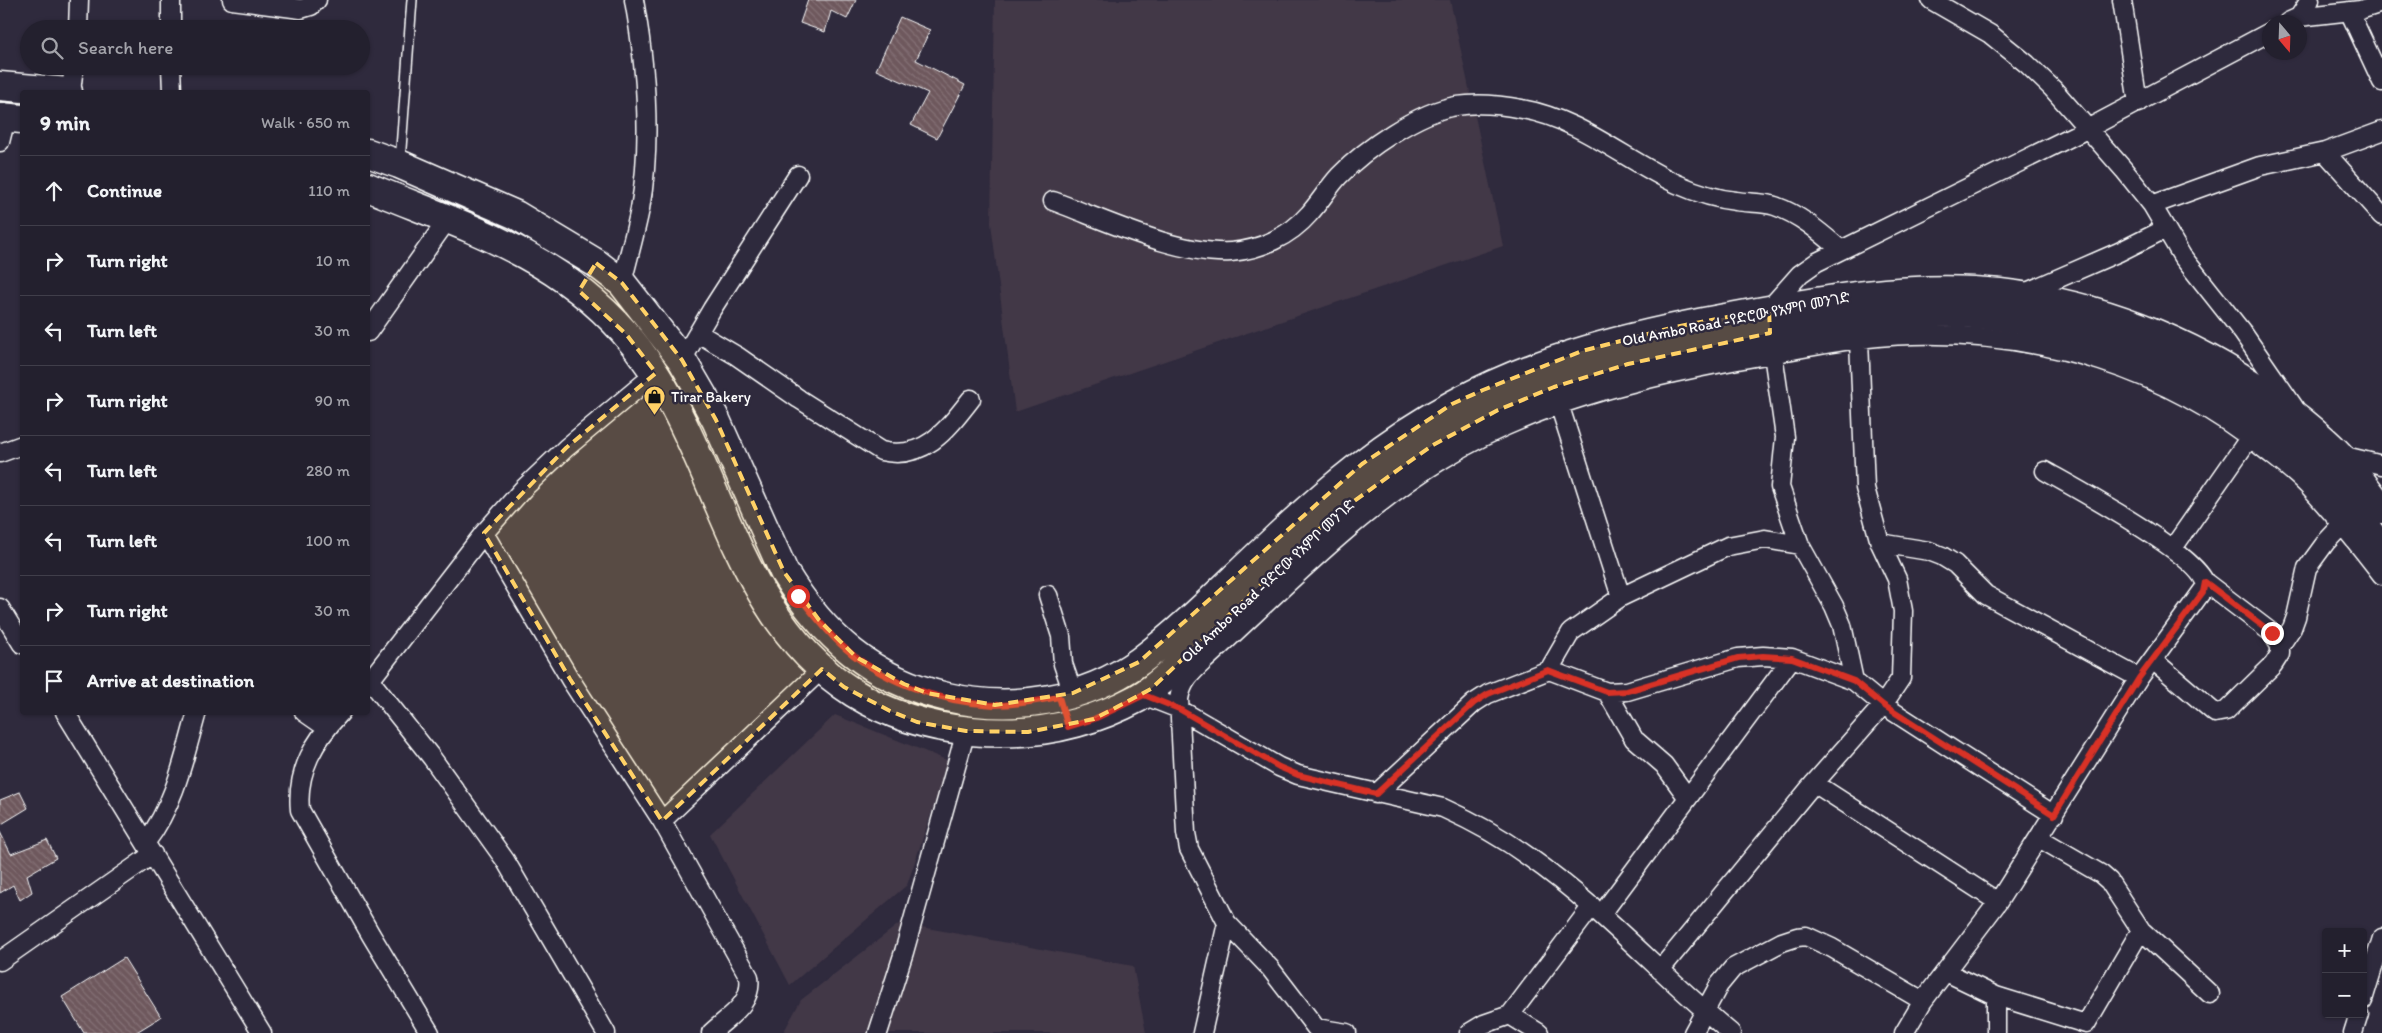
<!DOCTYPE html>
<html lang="en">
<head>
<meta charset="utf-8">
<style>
	body { margin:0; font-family:Itim,"Noto Sans Ethiopic",sans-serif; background:#2f2d3a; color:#f1f3f6 }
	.controls { position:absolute; right:15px; bottom:15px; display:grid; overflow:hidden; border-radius:5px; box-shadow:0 1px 4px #0004 }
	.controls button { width:45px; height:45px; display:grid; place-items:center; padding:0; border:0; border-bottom:1px solid #403e4a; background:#23202e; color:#f1f3f6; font:25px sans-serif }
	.compass { position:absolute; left:2262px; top:15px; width:45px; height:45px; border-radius:50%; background:#23202e; box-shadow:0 1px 4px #0004; rotate:161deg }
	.stop { position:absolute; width:15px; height:15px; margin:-11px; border:4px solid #d93025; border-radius:50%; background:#fff }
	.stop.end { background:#d93025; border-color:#fff; box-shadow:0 1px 5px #0008 }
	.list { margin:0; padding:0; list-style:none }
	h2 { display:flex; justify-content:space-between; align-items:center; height:65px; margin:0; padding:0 20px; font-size:21px }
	h2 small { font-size:16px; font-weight:400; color:#a3a3aa }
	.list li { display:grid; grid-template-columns:32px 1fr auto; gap:15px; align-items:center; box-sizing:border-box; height:70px; padding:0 20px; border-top:1px solid #403e4a }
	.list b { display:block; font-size:19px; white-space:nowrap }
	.list em { font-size:16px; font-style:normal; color:#a3a3aa }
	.icon { flex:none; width:28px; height:28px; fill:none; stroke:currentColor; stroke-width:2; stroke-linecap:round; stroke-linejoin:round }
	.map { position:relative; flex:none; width:2382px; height:1033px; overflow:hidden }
	.search { position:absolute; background:#23202e; box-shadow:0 1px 4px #0004; left:20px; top:20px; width:350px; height:55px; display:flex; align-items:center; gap:12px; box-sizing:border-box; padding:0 18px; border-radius:28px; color:#a3a3aa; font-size:19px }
	.panel { position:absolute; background:#23202e; box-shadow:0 1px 4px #0004; left:20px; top:90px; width:350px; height:625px; border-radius:5px }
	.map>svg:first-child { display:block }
</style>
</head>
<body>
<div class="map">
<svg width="2382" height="1033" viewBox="0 0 2382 1033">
	<defs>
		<pattern id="building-back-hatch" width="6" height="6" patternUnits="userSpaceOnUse" patternTransform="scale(1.25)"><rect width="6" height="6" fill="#6e585d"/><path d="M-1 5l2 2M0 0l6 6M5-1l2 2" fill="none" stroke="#847175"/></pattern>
	</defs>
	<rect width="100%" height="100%" fill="#2f2a3d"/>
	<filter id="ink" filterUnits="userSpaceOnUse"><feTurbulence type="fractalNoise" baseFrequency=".02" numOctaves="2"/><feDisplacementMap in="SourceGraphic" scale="10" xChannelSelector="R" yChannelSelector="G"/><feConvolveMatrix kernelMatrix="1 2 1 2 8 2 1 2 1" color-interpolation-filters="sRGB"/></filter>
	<g filter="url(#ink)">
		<path fill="#423847" d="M995,0H1450L1503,246L1015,412L991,223Z
			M835,715L949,761L907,885L790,985L710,834Z
			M900,923L1133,966L1146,1033H783L801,1000Z"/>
		<path fill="url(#building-back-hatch)" stroke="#fff" d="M808,0H856L847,19L831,11L825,32L800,23Z
			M900,17L930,30L916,60L965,85L937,138L911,125L928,93L876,70Z
			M20,792L28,808L0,825V800Z
			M0,832L11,854L47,840L56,858L27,875L32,892L20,900L13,885L0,893Z
			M124,958L161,1017L135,1033H84L62,997Z"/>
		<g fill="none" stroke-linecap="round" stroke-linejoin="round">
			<defs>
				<path id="lane" d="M400,162L412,0"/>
				<path id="street" d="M171,0V29
					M232,0L301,9L311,6L317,0
					M1931,0L1990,34L2027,64L2053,89L2124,170L2152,205L2182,256L2243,333L2294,407
					M2122,0L2138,103
					M2349,11L2382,82
					M2299,17L2360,10L2382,3
					M2288,22L2299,17L2310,0
					M78,29L79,0
					M171,66L172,92
					M71,92L74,66
					M0,142L6,118
					M2325,152L2382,216
					M1053,201C1105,220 1177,255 1231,252C1260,250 1290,236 1309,214C1320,202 1328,188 1339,176C1365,149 1418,112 1456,106C1476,103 1502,105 1522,109C1580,119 1625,160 1677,184C1695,192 1716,199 1736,201C1748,203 1764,202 1775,206C1801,215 1821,233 1841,250
					M2152,205L2260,166L2325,152L2382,131
					M622,283C628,258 635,234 640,209C652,141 646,67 634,0
					M2020,295L2119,252L2165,229
					M1769,313V309L1800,274L1817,262L2087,129L2270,32
					M368,332L448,219
					M698,333L737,356L799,399L881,451C924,461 947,430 971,399
					M1773,354L1785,437L1780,487L1800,545L1834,606L1842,625L1854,681
					M682,360L712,309L798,175
					M1559,404L1621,597
					M0,453L22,445
					M2341,455L2382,465
					M484,533L570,679L662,821L749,977C753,1004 729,1016 711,1033
					M1880,543L1929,551L1942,556L1955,564L1986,595L2139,678
					M2173,548L2250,437
					M1048,595L1061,636L1063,664L1073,693
					M0,608L22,644
					M2280,646L2292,628L2296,617L2307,568L2326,542L2342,525
					M2153,660L2215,713L2226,711L2273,665L2280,654V646L2272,633L2205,582
					M1549,670L1607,692L1627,691L1738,658L1763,656L1792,658L1854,681L1883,705L2054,815
					M370,680L432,758L505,860L606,1033
					M368,683L484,533L523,489L566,448L656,373
					M1607,692L1634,739L1664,765L1688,798
					M1143,695L1179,709L1279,767L1298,775L1443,808C1472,821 1503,838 1529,857C1602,908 1662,976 1731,1033
					M65,712L262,1033
					M304,712L327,728
					M341,712C315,740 296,771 300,810L371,935L430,1033
					M1814,783L1998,902
					M1376,794L1474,703L1488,694L1549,670L1571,632L1621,597L1728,546L1765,539L1800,545
					M662,821L822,669
					M2039,838L2101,874L2109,881L2141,930L2210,994
					M146,842C175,804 184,758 197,712
					M1601,915L1792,658
					M0,961L153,854
					M1660,970L1809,789L1883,705L1901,678L1903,611L1897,579L1880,543L1865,488L1859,340
					M1946,972L1996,996L2086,1024L2141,930
					M2363,1000L2382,938
					M1510,1015L1539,1033
					M878,1033L904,952L966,731
					M1202,1033L1227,923
					M1347,1033L1316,1028L1270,968L1227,923L1189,849L1186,833L1179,699C1182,681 1192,672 1205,660C1280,592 1357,511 1443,459C1533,404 1636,379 1738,360C1795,350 1855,336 1913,335C2043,332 2166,369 2267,451C2281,462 2296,473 2308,486C2334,514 2359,545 2382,575
					M1469,1033L1484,1024L1510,1015L1592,906
					M1693,1033L1719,985L1733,968L1782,942L1797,937L1806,936L1832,948L1923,1001
					M1904,1033L1923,1001L1998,902L2139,678L2206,586C2202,556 2073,487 2045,471
					M1996,1033V996
					M2353,1033L2359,1014"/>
				<path id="primary" d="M0,86L68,92
					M0,117L22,119
					M368,153L399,164L516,215L596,263L622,283L682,360L703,396L716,420L784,572C823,636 872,680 947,697C1012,712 1085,701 1140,661C1187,626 1228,583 1271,543C1326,491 1386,440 1454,404C1538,358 1632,335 1725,318C1815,301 1908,283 2000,293C2107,305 2210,348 2294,415C2310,428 2328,442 2342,458C2357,474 2369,492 2382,509
					M368,187C462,226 553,252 624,332C721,442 725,612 854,693C889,715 930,727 971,731C1030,737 1086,726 1138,698C1166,682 1197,646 1221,623C1281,566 1338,507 1408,460C1498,399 1601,370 1707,346C1775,331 1845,316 1915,313C2068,307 2222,371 2328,481C2348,502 2364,526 2382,549"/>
			</defs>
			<use href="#lane" stroke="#fff" stroke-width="12"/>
			<use href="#street" stroke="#fff" stroke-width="21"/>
			<use href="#primary" stroke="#fff" stroke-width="31"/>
			<use href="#lane" stroke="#2f2a3d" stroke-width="9"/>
			<use href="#street" stroke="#2f2a3d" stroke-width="18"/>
			<use href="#primary" stroke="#2f2a3d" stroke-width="28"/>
		</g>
	</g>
	<g fill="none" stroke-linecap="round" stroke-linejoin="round" filter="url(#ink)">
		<path stroke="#d93025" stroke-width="6" d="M798,596C811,611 824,628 838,642C878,680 939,703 994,705C1016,705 1038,701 1059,697L1068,727L1094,719L1144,695L1179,709L1279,767L1298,775L1376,794L1474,703L1488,694L1548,670L1607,692L1627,691L1738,658L1763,656L1792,658L1854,681L1883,705L2054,815L2139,678L2203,592L2205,582L2272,633"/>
	</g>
	<path fill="#ffd166" fill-opacity="0.2" stroke="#ffd166" stroke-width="4" stroke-dasharray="10 6" stroke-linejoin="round" d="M596,263L622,283L682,360L716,420L784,572L819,620L856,657L904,684L927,693L995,705L1073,693L1139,662L1362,464L1452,404L1483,390L1582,351L1675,327L1769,309L1770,333L1628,364L1554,387L1498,410L1433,445L1333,516L1151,689L1094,719L1028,732L966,731L917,722L890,711L844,687L822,669L662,821L570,679L484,533L566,448L656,373L626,334L579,291Z"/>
	<defs>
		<symbol id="shop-pin" viewBox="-11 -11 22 30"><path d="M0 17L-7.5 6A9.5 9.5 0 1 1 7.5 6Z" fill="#ffd166" stroke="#2f2a3d"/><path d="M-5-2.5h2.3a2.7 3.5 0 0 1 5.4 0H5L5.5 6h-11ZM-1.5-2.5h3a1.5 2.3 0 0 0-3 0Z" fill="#111"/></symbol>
	</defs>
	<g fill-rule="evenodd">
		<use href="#shop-pin" x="642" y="384" width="25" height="34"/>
	</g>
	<g text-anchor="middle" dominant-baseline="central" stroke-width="5" stroke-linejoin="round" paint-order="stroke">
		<g font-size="15" fill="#fff" stroke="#2f2a3d">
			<text transform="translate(1736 319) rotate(-11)">Old Ambo Road -የድሮው የአምቦ መንገድ</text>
			<text transform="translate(1268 581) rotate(-43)">Old Ambo Road -የድሮው የአምቦ መንገድ</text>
		</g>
		<g font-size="15" fill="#fff" stroke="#2f2a3d" text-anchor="start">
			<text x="671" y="397">Tirar Bakery</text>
		</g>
	</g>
</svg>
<div class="controls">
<button>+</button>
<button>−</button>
</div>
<svg class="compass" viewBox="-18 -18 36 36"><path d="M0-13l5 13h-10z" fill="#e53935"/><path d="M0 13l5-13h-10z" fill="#a3a3aa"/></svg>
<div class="stop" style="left:798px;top:596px"></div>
<div class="stop end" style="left:2272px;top:633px"></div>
<div class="search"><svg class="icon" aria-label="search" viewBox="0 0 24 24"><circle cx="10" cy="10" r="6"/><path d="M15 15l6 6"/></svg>Search here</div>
<section class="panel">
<h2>9 min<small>Walk · 650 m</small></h2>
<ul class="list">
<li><svg class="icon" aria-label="ahead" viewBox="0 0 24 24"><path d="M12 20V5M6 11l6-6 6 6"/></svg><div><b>Continue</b></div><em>110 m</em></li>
<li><svg class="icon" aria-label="right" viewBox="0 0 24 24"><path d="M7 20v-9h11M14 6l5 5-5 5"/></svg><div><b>Turn right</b></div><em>10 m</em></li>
<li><svg class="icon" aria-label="left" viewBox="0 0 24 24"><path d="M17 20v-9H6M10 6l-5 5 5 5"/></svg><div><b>Turn left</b></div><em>30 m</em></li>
<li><svg class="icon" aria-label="right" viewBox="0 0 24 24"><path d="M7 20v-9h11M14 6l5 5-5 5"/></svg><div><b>Turn right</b></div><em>90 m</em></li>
<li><svg class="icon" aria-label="left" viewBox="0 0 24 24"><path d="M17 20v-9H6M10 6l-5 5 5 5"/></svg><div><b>Turn left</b></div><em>280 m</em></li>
<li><svg class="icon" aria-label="left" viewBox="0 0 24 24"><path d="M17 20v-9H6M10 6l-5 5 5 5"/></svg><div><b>Turn left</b></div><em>100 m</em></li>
<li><svg class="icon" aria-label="right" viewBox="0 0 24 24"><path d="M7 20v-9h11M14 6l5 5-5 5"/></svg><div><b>Turn right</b></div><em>30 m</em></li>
<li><svg class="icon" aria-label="arrive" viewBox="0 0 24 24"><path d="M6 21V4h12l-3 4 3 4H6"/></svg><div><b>Arrive at destination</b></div></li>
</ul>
</section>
</div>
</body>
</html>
